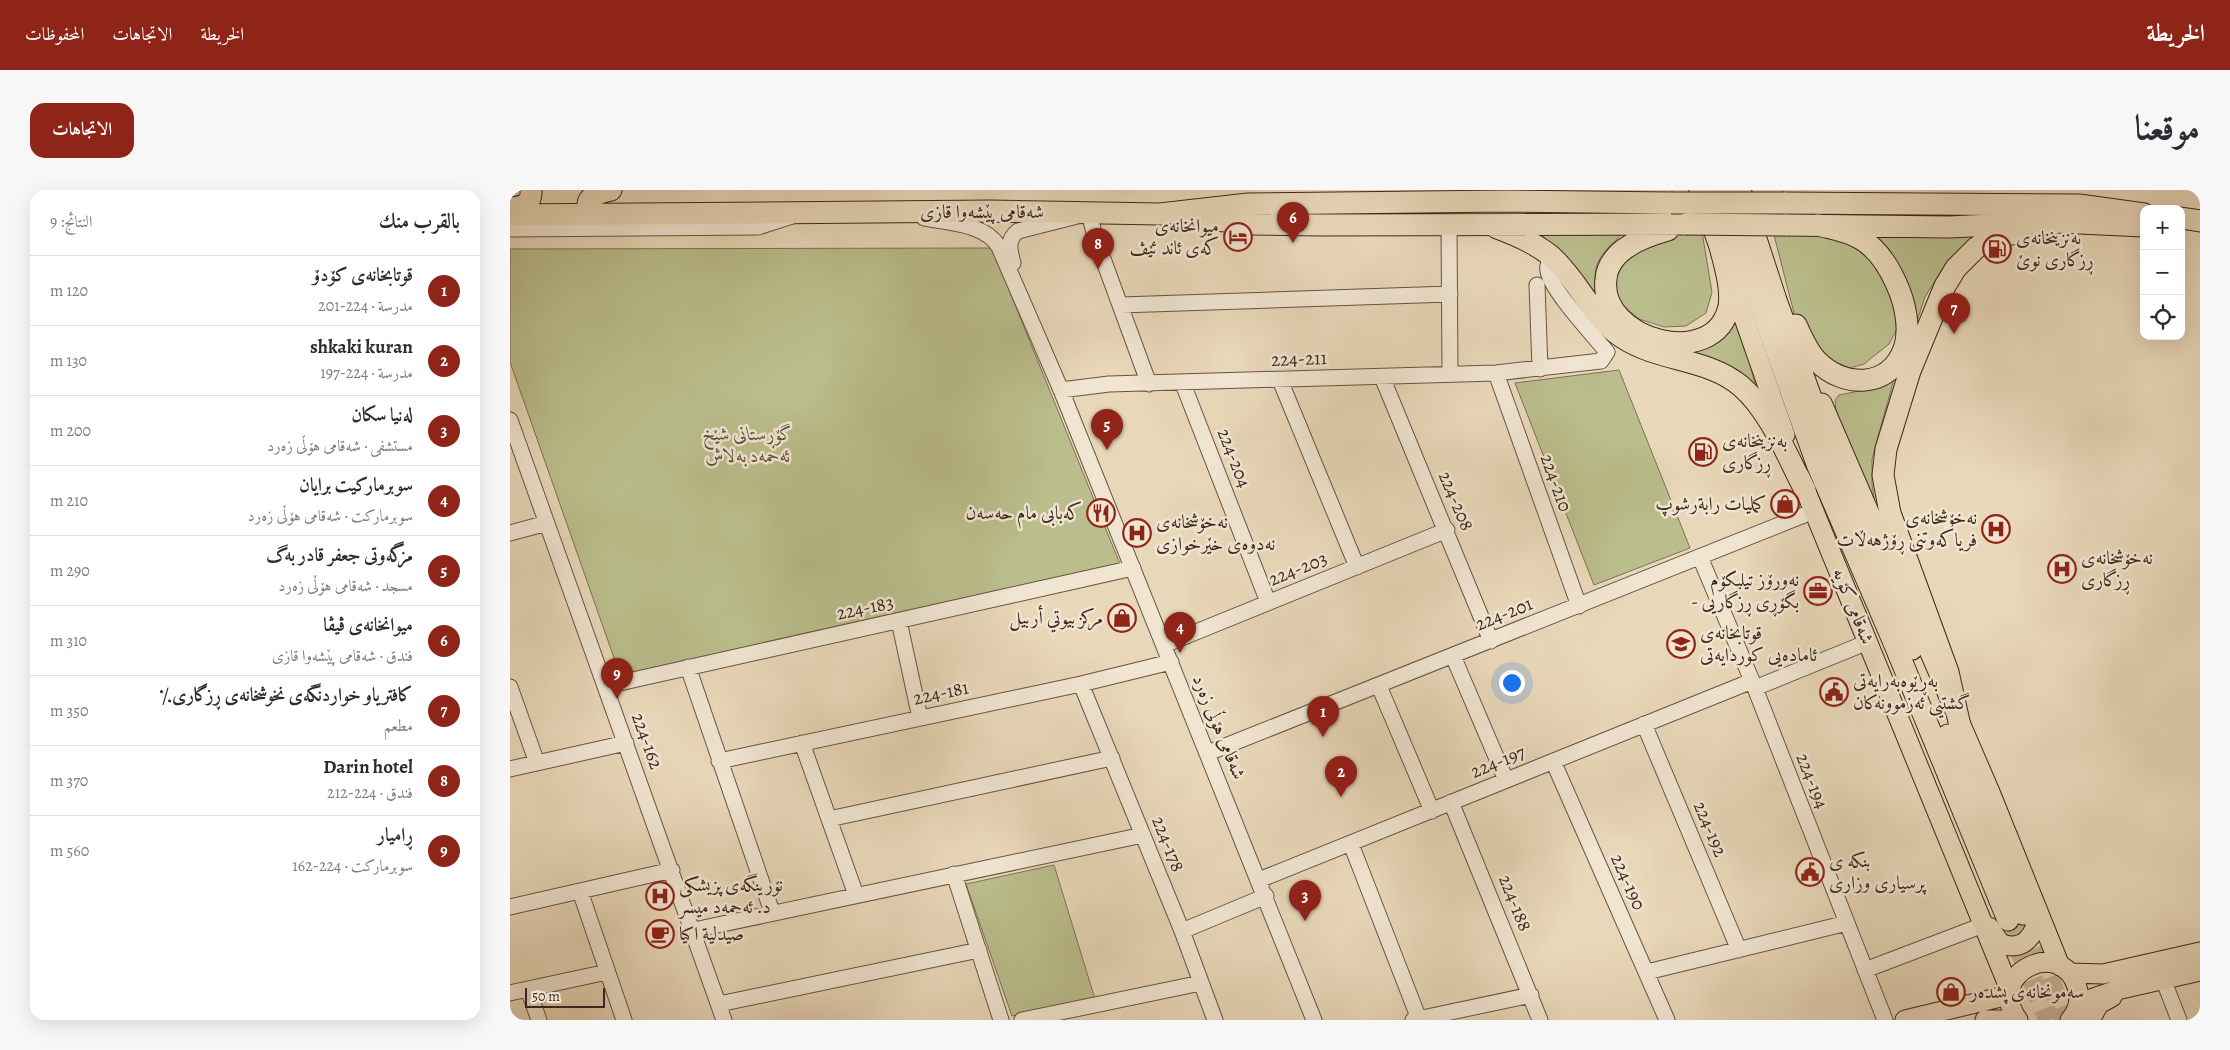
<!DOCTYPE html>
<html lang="ar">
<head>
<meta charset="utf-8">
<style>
	body { margin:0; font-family:Alegreya,Amiri,serif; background:#f7f7f7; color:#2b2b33; direction:rtl }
	.controls { position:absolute; right:15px; top:15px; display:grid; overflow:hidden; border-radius:10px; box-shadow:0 5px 20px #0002 }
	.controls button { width:45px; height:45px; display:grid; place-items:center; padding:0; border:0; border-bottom:1px solid #e1e1e2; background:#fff; color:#2b2b33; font:25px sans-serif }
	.scale { position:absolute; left:15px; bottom:12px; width:80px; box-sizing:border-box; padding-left:5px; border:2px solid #3d271e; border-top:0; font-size:14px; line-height:18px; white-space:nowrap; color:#3d271e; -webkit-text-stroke:4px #f0e5d1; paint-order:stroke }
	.you { position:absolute; left:1001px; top:492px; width:18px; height:18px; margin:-12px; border:4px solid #fff; border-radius:50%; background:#1a73e8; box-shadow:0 0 0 8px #1a73e833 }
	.badge { display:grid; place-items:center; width:32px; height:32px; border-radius:50%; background:#8f2418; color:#fff; font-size:16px; font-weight:700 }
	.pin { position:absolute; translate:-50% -41px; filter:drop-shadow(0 1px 2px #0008) }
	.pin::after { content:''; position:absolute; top:26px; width:18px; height:15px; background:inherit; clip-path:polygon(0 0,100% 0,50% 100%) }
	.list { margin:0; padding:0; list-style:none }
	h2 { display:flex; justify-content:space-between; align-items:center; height:65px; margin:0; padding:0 20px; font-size:21px }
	h2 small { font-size:16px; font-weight:400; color:#7c7c81 }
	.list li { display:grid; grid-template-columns:32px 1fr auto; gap:15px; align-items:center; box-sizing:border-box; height:70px; padding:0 20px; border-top:1px solid #e1e1e2 }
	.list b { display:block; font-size:19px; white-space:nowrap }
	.list p { margin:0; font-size:16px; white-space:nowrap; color:#7c7c81 }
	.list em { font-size:16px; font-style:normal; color:#7c7c81 }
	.icon { flex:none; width:28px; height:28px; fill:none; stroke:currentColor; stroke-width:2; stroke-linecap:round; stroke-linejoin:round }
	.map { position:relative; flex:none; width:1690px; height:830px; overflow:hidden; direction:ltr; border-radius:15px }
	header { display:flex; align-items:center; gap:30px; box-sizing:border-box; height:70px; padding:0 25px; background:#8f2418; color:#fff }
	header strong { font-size:24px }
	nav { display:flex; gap:28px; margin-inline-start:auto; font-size:18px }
	.intro { display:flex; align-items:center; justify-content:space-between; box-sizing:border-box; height:120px; padding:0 30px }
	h1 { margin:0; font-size:35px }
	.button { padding:12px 22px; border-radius:15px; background:#8f2418; color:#fff; font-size:18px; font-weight:700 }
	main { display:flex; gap:30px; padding:0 30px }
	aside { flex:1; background:#fff; border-radius:15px; box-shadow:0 5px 20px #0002 }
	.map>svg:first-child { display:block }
</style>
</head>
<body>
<header>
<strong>الخريطة</strong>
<nav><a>الخريطة</a><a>الاتجاهات</a><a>المحفوظات</a></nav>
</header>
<div class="intro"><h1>موقعنا</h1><a class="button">الاتجاهات</a></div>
<main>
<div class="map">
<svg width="1690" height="830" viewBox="0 0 1690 830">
	<rect width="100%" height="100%" fill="#e8d7b8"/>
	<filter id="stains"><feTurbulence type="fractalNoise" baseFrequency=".004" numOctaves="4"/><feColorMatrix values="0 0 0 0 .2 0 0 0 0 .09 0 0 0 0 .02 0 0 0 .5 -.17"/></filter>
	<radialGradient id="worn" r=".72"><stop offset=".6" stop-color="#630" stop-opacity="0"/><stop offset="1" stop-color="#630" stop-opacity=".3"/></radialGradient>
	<path fill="#babd8c" stroke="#7c7255" d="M1027,40L1113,43C1088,67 1079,75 1089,110L1055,68Z
		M1192,42L1202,102L1196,123L1176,136L1154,137L1129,129L1109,112L1103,95L1115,69L1161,43Z
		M1366,44H1466L1437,71L1415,107L1403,143L1393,92Z
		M1264,45H1309L1348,54L1384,101L1387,139L1379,154L1354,174L1340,178L1325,172L1306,156L1285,127Z
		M482,58L610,374L110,485L0,172V59Z
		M1226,122L1247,201L1176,161Z
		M1387,178L1362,269V294L1366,319L1326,221L1325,210L1329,205L1359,199Z
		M1109,180L1180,358L1084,395L1005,193Z
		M544,675L585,809L502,826L456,694Z"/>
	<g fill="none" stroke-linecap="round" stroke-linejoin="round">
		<path stroke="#c6b499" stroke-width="21" stroke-dasharray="21 11" stroke-linecap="butt" d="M1515,728L1555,830
			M1498,730L1539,830"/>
		<defs>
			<path id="minor" d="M414,28C438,33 475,33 489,57L551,200L804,830
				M939,35L940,184
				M0,39L248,37L282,26
				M503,73C500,61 496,50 508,41L579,23L585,47L639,194
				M1027,95L1030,179
				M610,115L940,104
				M986,183L1069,416
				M872,187L981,451
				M770,190L847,377
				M673,194L758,412
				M551,200L599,194L986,183L1091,171L1097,162C1084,146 1040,99 1038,81C1037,76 1039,71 1042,67
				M0,230L214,830
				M0,343L37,333
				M1190,367L1245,498L1375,830
				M389,431L410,528
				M654,455L937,340
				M943,466L996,590
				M178,477L262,722
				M571,494L672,741L705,830
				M96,496L623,378
				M869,496L922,621
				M0,497L27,573
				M1245,498L1358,452
				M1134,534L1229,760
				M292,553L346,705
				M698,563L1304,321
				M209,571L571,494L661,472
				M1043,571L1157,830
				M0,579L116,553
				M941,612L1030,830
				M319,629L602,568
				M841,654L909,829
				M444,684L491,830
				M749,690L1242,491
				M70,701L114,830
				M0,717L162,680
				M184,740L633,645
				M672,741L756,706
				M1355,780L1468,737
				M1137,782L1337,733
				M1653,789L1669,830
				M18,799L29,830
				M0,803L97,782
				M209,814L469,760
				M512,830L691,793
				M903,830L1021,805"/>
			<path id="major" d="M1189,0L1275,245
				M1312,213L1480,602L1550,776
				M1290,287L1500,800
				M1479,737L1490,753C1513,764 1529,743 1526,721
				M1560,783L1593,784L1690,762
				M1569,813L1607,800L1690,781
				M1395,830L1499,805
				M1475,830H1507
				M1508,830C1473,783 1552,746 1567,797C1571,809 1568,821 1560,830
				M1580,830L1589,814L1602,807"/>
			<path id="highway" d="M1209,0L1307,274L1382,448L1498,730
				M1230,0L1266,110L1319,258L1402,459
				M1274,13L1569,15L1634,24
				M0,18C12,17 22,15 21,0
				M81,24C71,7 88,3 101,0
				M0,25L480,21L650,24L738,14L996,11L1161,13
				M690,28L740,34L809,35L1176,34
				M1671,28L1690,31
				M1275,35L1439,37L1548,32L1634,36
				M987,38C1006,45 1025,53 1041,66C1069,91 1081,127 1113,148C1150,172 1199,168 1232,197C1261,223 1277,266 1295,300
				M1158,40C1144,44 1131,48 1119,56C1107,63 1097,75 1096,89C1088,150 1206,182 1219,116C1222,97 1214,74 1210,56
				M1286,135C1292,147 1297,161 1307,171C1333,198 1379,199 1394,159C1401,139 1395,112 1386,93C1378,75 1368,59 1351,49C1338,41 1323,39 1308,35
				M1450,536L1438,482L1380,323L1373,285L1376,259L1400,181L1435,96L1446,78L1466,58L1478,50L1548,32
				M1438,545L1513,724"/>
		</defs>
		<use href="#minor" stroke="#685344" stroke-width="17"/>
		<use href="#major" stroke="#3d271e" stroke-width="21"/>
		<use href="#highway" stroke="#3d271e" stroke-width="23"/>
		<use href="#minor" stroke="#f0e5d1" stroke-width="15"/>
		<use href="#major" stroke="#e8d7b8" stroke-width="19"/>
		<use href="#highway" stroke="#e8d7b8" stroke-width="21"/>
		<defs>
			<path id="highway-bridge" d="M1161,13H1274
				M1176,34L1275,35"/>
		</defs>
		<use href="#highway-bridge" stroke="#3d271e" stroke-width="23" stroke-linecap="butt"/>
		<use href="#highway-bridge" stroke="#e8d7b8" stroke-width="21"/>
	</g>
	<defs>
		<symbol id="hotel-ring" viewBox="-11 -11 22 22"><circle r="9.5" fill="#f0e5d1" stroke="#8f2418" stroke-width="1.5"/><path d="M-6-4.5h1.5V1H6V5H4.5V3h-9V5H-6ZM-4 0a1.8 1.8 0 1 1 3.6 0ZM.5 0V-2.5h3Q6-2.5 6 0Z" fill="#8f2418"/></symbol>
		<symbol id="fuel-ring" viewBox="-11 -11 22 22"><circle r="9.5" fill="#f0e5d1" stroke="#8f2418" stroke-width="1.5"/><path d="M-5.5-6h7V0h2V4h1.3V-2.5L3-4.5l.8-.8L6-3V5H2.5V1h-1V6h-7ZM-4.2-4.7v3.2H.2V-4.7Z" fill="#8f2418"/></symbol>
		<symbol id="shop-ring" viewBox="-11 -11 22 22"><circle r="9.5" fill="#f0e5d1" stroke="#8f2418" stroke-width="1.5"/><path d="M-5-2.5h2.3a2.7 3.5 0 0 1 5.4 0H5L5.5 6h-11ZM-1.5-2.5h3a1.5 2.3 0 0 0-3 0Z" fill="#8f2418"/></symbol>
		<symbol id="restaurant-ring" viewBox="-11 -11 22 22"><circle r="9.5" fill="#f0e5d1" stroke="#8f2418" stroke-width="1.5"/><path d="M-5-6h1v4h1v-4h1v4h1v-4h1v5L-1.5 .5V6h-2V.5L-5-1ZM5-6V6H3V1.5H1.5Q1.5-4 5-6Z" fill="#8f2418"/></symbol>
		<symbol id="hospital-ring" viewBox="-11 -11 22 22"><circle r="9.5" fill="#f0e5d1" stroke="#8f2418" stroke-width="1.5"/><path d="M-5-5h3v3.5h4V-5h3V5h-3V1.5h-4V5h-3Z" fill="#8f2418"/></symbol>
		<symbol id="office-ring" viewBox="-11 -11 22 22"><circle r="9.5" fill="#f0e5d1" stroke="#8f2418" stroke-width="1.5"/><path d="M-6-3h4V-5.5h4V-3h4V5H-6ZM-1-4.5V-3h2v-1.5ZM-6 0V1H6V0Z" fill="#8f2418"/></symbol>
		<symbol id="school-ring" viewBox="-11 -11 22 22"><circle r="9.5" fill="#f0e5d1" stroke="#8f2418" stroke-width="1.5"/><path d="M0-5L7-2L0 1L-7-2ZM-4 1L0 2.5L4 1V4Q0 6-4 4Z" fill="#8f2418"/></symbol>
		<symbol id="civic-ring" viewBox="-11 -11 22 22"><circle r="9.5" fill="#f0e5d1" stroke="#8f2418" stroke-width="1.5"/><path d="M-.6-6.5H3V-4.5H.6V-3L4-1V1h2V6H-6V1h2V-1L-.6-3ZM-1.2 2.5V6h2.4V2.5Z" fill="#8f2418"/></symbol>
		<symbol id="cafe-ring" viewBox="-11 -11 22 22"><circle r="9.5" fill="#f0e5d1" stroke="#8f2418" stroke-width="1.5"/><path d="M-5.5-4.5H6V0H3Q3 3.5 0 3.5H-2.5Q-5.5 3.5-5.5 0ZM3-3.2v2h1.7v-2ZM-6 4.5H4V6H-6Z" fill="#8f2418"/></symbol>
	</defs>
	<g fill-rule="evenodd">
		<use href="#hotel-ring" x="712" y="31" width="32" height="32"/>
		<use href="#fuel-ring" x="1471" y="43" width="32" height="32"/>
		<use href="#fuel-ring" x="1177" y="246" width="32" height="32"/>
		<use href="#shop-ring" x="1259" y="298" width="32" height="32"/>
		<use href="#restaurant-ring" x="575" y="307" width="32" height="32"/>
		<use href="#hospital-ring" x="1470" y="323" width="32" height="32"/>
		<use href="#hospital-ring" x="611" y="327" width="32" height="32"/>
		<use href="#hospital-ring" x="1536" y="363" width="32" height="32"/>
		<use href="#office-ring" x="1292" y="385" width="32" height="32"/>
		<use href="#shop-ring" x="596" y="412" width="32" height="32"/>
		<use href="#school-ring" x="1155" y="438" width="32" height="32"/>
		<use href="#civic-ring" x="1308" y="486" width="32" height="32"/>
		<use href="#civic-ring" x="1284" y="666" width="32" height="32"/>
		<use href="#hospital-ring" x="134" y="690" width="32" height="32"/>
		<use href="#cafe-ring" x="134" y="728" width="32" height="32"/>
		<use href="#shop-ring" x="1425" y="786" width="32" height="32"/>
	</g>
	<g text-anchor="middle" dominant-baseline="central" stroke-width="5" stroke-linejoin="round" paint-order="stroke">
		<g font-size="19" fill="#3d271e" stroke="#f0e5d1">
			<text x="472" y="22">شەقامی پێشەوا قازی</text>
			<text transform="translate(789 169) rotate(-2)">224-211</text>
			<text transform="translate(724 268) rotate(69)">224-204</text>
			<text transform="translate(1046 293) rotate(70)">224-210</text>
			<text transform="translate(946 311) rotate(67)">224-208</text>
			<text transform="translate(788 379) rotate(-22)">224-203</text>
			<text transform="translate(1343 416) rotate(68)">شەقامی کۆیە</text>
			<text transform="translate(355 418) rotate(-12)">224-183</text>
			<text transform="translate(994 424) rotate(-22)">224-201</text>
			<text transform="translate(431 503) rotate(-12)">224-181</text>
			<text transform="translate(709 537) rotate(68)">شەقامی هۆڵی زەرد</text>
			<text transform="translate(137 551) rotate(70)">224-162</text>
			<text transform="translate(988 572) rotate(-22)">224-197</text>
			<text transform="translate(1302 591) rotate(69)">224-194</text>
			<text transform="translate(1200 639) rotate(67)">224-192</text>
			<text transform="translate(658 654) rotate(68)">224-178</text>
			<text transform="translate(1118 692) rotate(66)">224-190</text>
			<text transform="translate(1005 713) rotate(68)">224-188</text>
		</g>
		<g font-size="19" fill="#3d271e" stroke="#f0e5d1" text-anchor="start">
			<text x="709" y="36" text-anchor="end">میوانخانەی<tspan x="709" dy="22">کەی ئاند ئێڤ</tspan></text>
			<text x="1506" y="48">بەنزینخانەی<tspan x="1506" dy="22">ڕزگاری نوێ</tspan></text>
			<text x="1212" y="251">بەنزینخانەی<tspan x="1212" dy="22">ڕزگاری</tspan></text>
			<text x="1256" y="314" text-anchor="end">کملیات رابةرشوپ</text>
			<text x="572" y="323" text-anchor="end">کەبابی مام حەسەن</text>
			<text x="1467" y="328" text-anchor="end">نەخۆشخانەی<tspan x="1467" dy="22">فریاکەوتنی ڕۆژهەڵات</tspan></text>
			<text x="646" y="332">نەخۆشخانەی<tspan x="646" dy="22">نەدوەی خێرخوازی</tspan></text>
			<text x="1571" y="368">نەخۆشخانەی<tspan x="1571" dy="22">ڕزگاری</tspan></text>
			<text x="1289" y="390" text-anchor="end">نەورۆز تیلیکۆم<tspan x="1289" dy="22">- بگۆڕی ڕزگاریی</tspan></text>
			<text x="593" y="428" text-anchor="end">مركز بيوتي أربيل</text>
			<text x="1190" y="443">قوتابخانەی<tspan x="1190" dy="22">ئامادەیی کوردایەتی</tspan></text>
			<text x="1343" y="491">بەڕێوەبەرایەتی<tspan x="1343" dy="22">گشتیی ئەزموونەکان</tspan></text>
			<text x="1319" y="671">بنكه ى<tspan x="1319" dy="22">پرسيارى وزارى</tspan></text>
			<text x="169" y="695">نۆرینگەی پزیشکی<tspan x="169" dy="22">د. ئەحمەد میسر</tspan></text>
			<text x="169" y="744">صيدلية اكيا</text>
			<text x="1460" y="802">سەمونخانەی پشدەر</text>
		</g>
		<g font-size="19" font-style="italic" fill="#5c4c3a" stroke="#f0e5d1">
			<text x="238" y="244">گۆڕستانی شێخ<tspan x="238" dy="22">ئەحمەد بەلاش</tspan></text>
		</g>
	</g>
	<rect width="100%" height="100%" filter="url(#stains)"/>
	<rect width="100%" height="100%" fill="url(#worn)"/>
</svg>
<div class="controls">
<button>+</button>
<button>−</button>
<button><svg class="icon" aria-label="locate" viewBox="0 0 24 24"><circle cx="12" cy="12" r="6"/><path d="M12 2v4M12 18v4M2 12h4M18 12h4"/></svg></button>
</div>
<div class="scale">50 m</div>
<div class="you"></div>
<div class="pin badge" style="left:813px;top:547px">1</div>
<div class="pin badge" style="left:831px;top:607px">2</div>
<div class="pin badge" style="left:795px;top:731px">3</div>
<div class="pin badge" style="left:670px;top:463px">4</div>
<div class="pin badge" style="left:597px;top:260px">5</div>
<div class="pin badge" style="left:783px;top:53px">6</div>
<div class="pin badge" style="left:1444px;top:144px">7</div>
<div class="pin badge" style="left:588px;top:79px">8</div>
<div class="pin badge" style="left:107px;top:509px">9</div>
</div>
<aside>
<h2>بالقرب منك<small>النتائج: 9</small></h2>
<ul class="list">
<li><span class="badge">1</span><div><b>قوتابخانەی کۆدۆ</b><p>مدرسة · 224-201</p></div><em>120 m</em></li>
<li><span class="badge">2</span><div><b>shkaki kuran</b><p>مدرسة · 224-197</p></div><em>130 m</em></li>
<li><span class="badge">3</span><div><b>لەنیا سکان</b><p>مستشفى · شەقامی هۆڵی زەرد</p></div><em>200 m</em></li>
<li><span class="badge">4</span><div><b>سوبرماركيت برايان</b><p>سوبرماركت · شەقامی هۆڵی زەرد</p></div><em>210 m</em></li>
<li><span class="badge">5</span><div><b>مزگەوتی جعفر قادر بەگ</b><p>مسجد · شەقامی هۆڵی زەرد</p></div><em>290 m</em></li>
<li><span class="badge">6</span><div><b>میوانخانەی ڤیڤا</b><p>فندق · شەقامی پێشەوا قازی</p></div><em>310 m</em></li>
<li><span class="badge">7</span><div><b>كافتریاو خواردنگەی نخوشخانەی ڕزگاری٪</b><p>مطعم</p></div><em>350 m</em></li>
<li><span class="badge">8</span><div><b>Darin hotel</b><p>فندق · 224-212</p></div><em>370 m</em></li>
<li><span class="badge">9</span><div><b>ڕامیار</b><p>سوبرماركت · 224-162</p></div><em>560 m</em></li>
</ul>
</aside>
</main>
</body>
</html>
